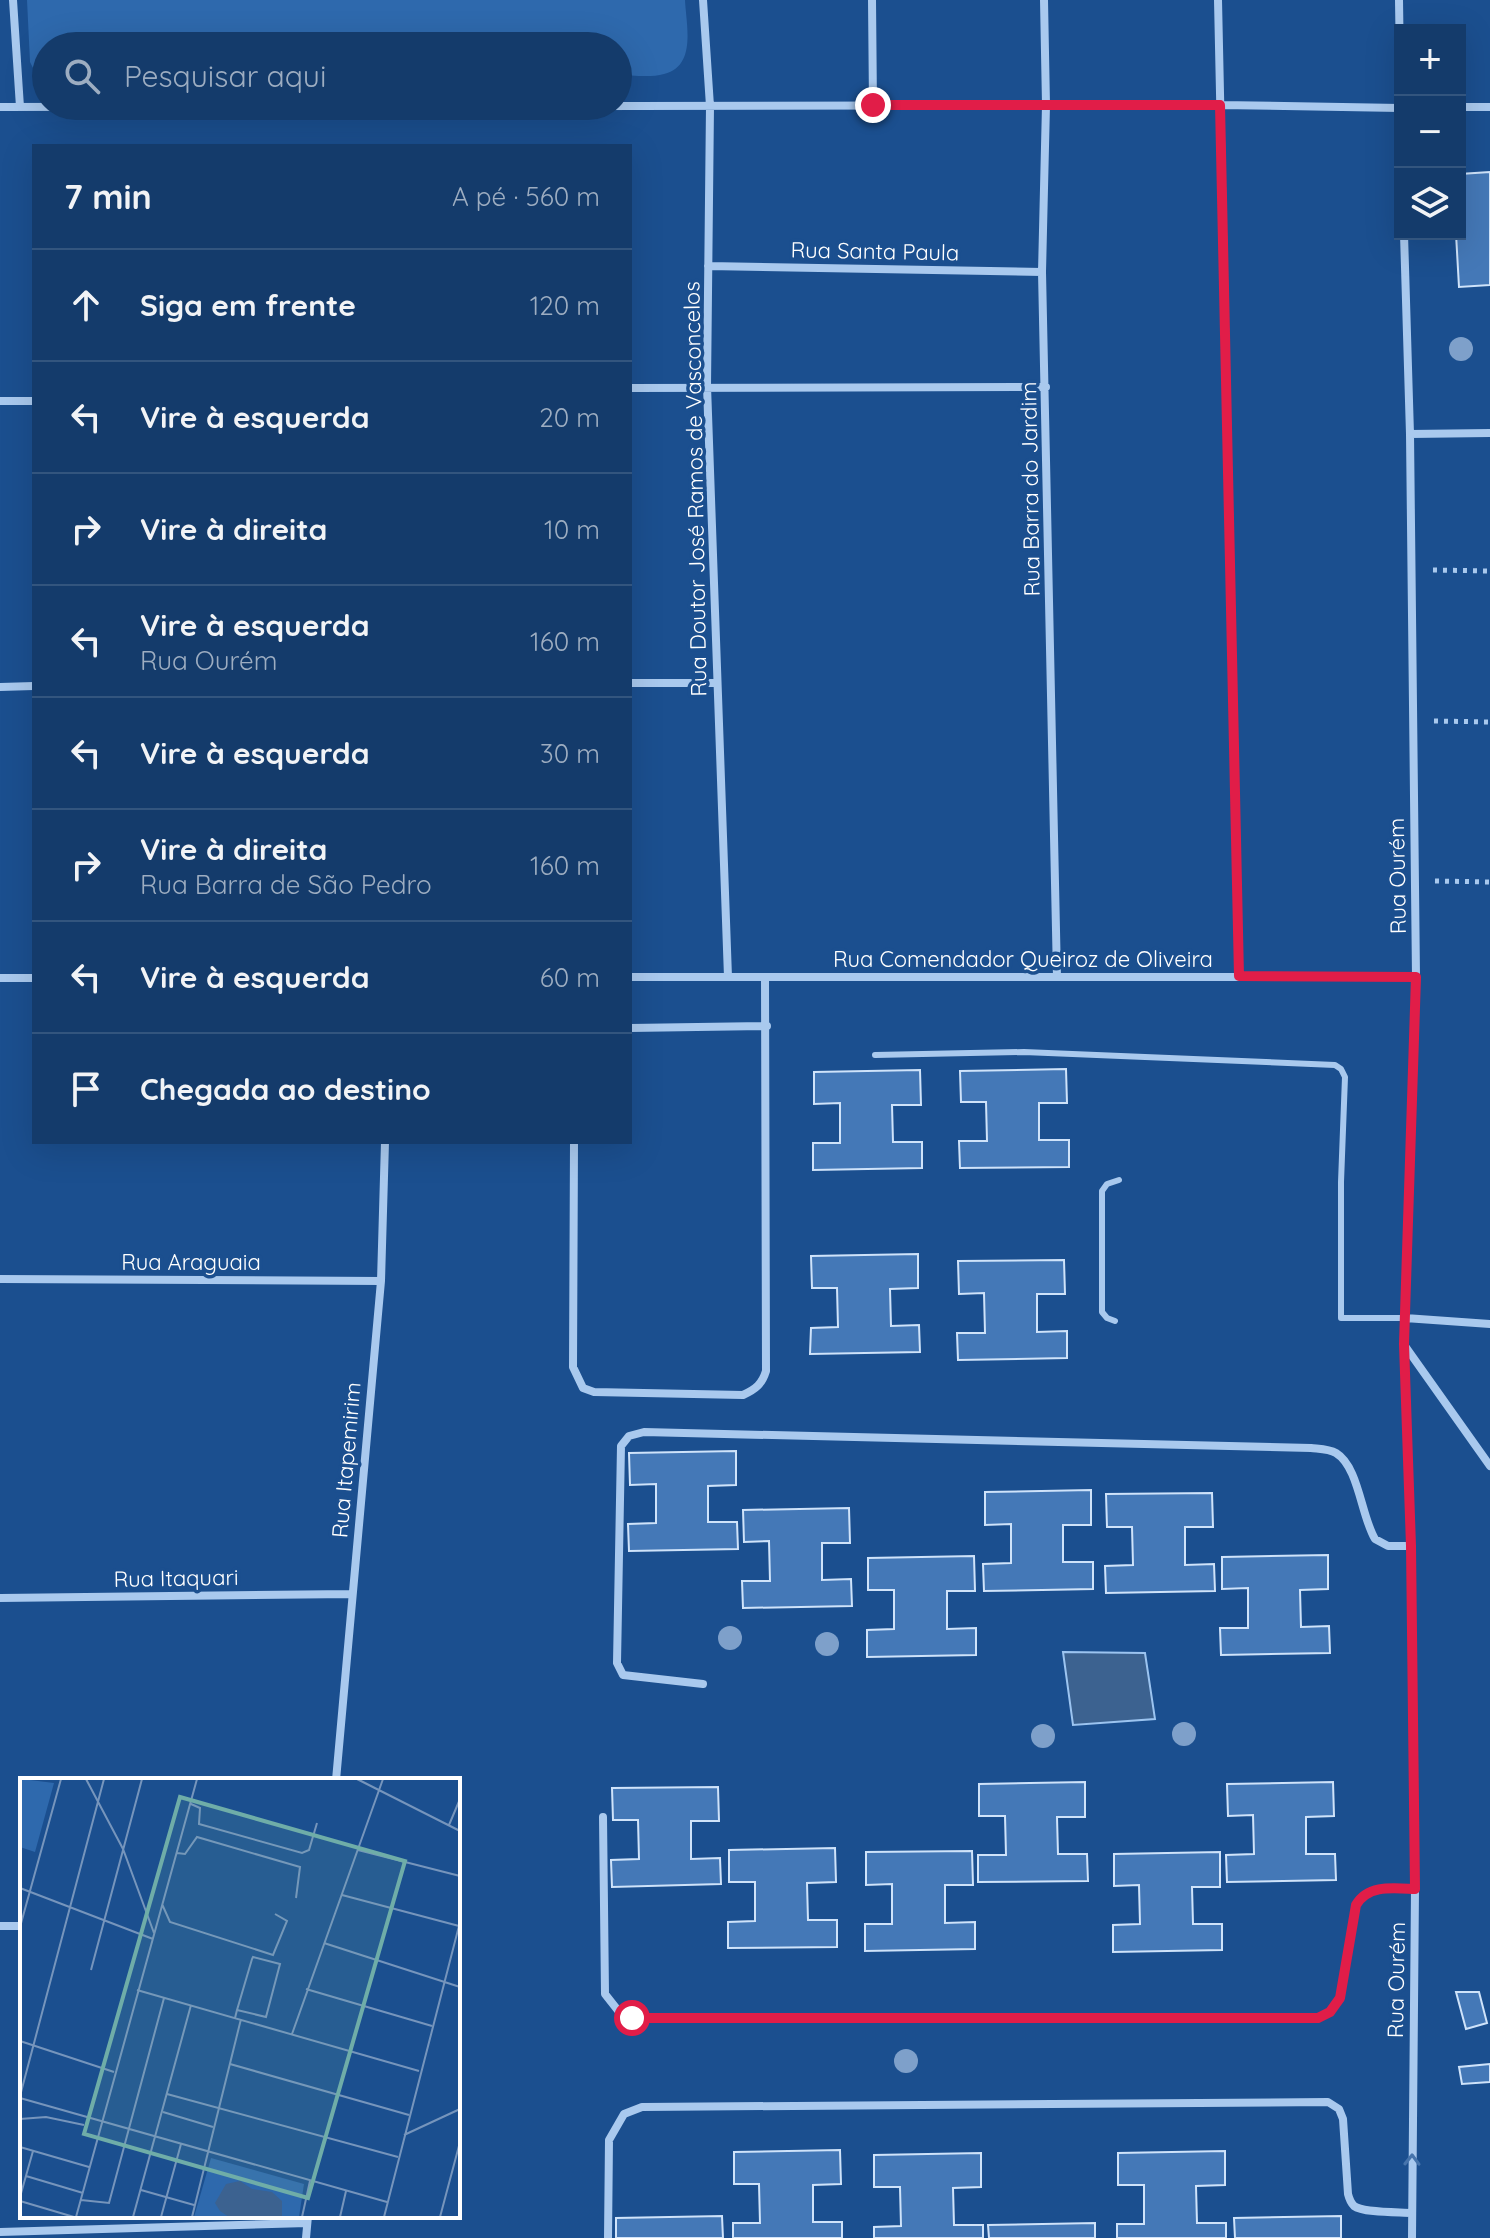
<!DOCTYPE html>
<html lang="pt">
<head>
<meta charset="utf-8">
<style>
	body { margin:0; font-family:Quicksand,sans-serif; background:#214673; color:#f1f3f6 }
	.controls { position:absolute; right:24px; top:24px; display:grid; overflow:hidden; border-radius:0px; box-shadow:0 8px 32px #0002 }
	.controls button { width:72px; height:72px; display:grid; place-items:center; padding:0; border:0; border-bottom:2px solid #33557e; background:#143b6b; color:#f1f3f6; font:40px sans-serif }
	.stop { position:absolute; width:24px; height:24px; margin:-18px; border:6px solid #e11d48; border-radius:50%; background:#fff }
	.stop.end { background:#e11d48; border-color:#fff; box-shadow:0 2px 8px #0008 }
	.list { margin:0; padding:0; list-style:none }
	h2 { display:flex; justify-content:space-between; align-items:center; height:104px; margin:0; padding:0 32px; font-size:34px }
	h2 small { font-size:26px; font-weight:400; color:#9dadc1 }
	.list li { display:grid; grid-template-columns:52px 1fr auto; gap:24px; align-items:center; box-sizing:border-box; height:112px; padding:0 32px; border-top:2px solid #33557e }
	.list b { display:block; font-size:30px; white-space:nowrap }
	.list p { margin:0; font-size:26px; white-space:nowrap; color:#9dadc1 }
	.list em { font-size:26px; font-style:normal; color:#9dadc1 }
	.icon { flex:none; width:44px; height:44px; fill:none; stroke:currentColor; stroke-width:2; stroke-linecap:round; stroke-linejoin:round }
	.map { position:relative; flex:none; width:1490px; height:2238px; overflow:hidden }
	.search { position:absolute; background:#143b6b; box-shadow:0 8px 32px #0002; left:32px; top:32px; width:600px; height:88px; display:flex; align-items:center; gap:20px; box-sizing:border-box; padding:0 28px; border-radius:44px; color:#9dadc1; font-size:30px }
	.panel { position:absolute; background:#143b6b; box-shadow:0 8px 32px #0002; left:32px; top:144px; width:600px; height:1000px; border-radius:0px }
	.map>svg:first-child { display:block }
</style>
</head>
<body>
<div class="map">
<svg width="1490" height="2238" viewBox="0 0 1490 2238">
	<rect width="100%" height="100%" fill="#1b4f8f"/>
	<path fill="#2e69ad" d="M27,0H685C686,24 697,66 664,74C650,78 632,75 618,75V46H46V76L33,68L30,62Z"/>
	<path fill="#3c6290" stroke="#9cc4f0" stroke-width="2" d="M1063,1652L1145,1653L1155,1719L1073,1725Z"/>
	<path fill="#4478b7" stroke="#cfe3fa" stroke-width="2" d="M1490,172V285L1459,287L1456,234H1460V174Z
		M1066,1069L1067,1103H1039V1140H1069V1167L960,1168L959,1141H987L986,1102H961L960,1071Z
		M920,1070L921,1105H892L893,1142H922V1168L813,1170V1143H840V1103L814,1104V1072Z
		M918,1254V1288L890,1289L891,1326L919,1325L920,1352L810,1354L811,1328L838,1327L837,1288H812L811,1256Z
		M1064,1260L1065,1294H1037V1332L1067,1331V1358L958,1360L957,1333H985L984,1293L959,1294L958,1261Z
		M736,1451V1485L708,1486V1522H737L738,1549L629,1551L628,1524L656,1523V1484L630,1485L629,1453Z
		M1091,1490V1525H1063V1562H1093V1589L984,1591L983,1564L1011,1563V1524L985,1525V1492Z
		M1212,1493L1213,1527H1185V1565L1214,1564L1215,1591L1106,1593L1105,1566L1133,1565L1132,1527H1107L1106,1494Z
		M849,1508L850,1543H822V1580L851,1579L852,1606L743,1608L742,1581H770L769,1541L744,1542L743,1510Z
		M1328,1555V1589L1300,1590L1301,1627L1329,1626L1330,1653L1221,1655L1220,1628H1248V1588L1222,1589V1557Z
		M974,1556L975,1591H947V1629L976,1628V1655L867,1657V1630L894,1629V1590H868V1558Z
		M1085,1782V1817H1057L1058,1854H1087L1088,1881L978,1882V1855H1006L1005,1816H979V1784Z
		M1333,1782L1334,1816L1306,1817V1854H1335L1336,1880L1227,1882L1226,1855L1254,1854L1253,1815L1228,1816L1227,1784Z
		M718,1787L719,1821H691V1859L720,1858L721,1884L612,1887L611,1860L639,1859L638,1820H613L612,1788Z
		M835,1848L836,1882L807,1883L808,1920H837V1947L728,1948V1922L755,1921V1882H729V1850Z
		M972,1851L973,1885H945V1923L975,1922V1949L865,1951V1924H892V1884L866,1885V1852Z
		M1220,1852V1887H1192L1193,1924H1222V1950L1113,1952V1925L1140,1924L1139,1885L1114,1886V1854Z
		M1456,1992H1479L1487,2023L1466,2029Z
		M1490,2064V2082L1462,2084L1459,2067Z
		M840,2150L841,2184L813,2185V2222H842V2238H733V2223H760L759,2184H734V2152Z
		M1225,2151V2185L1196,2186L1197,2223H1226V2238H1117V2224H1144V2185H1118V2153Z
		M981,2153V2187L953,2188L954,2225H983V2238H874V2227L901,2226L900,2187H874V2155Z
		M722,2216L723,2238H616V2218Z
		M1341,2216V2238H1235L1234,2218Z
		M1095,2223V2238H989L988,2225Z"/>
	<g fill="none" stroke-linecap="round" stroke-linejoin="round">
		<path stroke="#a9c9ee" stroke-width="5" stroke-dasharray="4 6" stroke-linecap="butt" d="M1433,570L1490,571
			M1434,721L1490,722
			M1435,881L1490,882"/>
		<path stroke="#a9c9ee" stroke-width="6" d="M875,1055L1024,1052L1335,1065L1341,1069L1345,1077L1341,1182V1318H1405
			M1115,1321L1107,1318L1102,1312V1191L1107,1184L1119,1180"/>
		<path stroke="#a9c9ee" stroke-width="8" d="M13,0L20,107
			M703,0L710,106L707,386L728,977
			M872,0L873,105
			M1044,0L1046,105L1042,272L1057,977
			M1218,0L1239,976
			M1399,0L1400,68
			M0,107L1220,105L1400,108
			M1460,107H1490
			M1404,234L1410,434L1416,977L1404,1344L1411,1546L1415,1889L1412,2238
			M708,266L1042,272
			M630,388L1046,387
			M0,401H34
			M1410,434L1490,433
			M630,683H717
			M0,687L34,686
			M630,977H1416
			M0,978H34
			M630,1028L767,1026
			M574,1142L573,1367L583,1388L594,1392L743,1395C756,1389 762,1384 766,1371L765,977
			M0,1279L381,1281
			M1405,1318L1490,1324
			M1405,1346L1490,1466
			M0,1598L352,1594
			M703,1684L623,1675L617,1663L621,1446L629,1436L644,1432L1311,1448C1319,1449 1329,1449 1336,1453C1359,1467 1361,1516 1375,1539L1388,1546H1411
			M336,1780L381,1281L385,1142
			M603,1817L605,1994L620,2013L632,2018H1318L1330,2012L1340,1998L1356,1905C1368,1884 1394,1888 1415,1889
			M0,1926H22
			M0,2232L307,2223
			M306,2238L308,2216
			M608,2238L609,2140L624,2114L642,2107L1328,2102L1339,2109L1343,2119L1348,2194C1349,2198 1351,2203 1354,2206C1363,2213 1399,2212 1412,2213"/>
	</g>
	<g fill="#7ea0ca">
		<circle cx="1461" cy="349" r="12"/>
		<circle cx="730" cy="1638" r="12"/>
		<circle cx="827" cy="1644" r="12"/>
		<circle cx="1184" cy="1734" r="12"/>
		<circle cx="1043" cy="1736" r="12"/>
		<circle cx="906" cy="2061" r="12"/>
	</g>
	<defs><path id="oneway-chevron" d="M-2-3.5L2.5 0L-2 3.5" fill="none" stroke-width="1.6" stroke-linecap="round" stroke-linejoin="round" transform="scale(2)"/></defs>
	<use stroke="#4674ac" href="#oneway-chevron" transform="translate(1412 2160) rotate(-89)"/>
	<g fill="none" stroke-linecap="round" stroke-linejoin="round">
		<path stroke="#e11d48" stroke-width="10" d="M632,2018H1318L1330,2012L1340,1998L1356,1905C1368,1884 1394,1888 1415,1889L1411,1546L1404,1344L1416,977L1239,976L1220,105H873"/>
	</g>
	<g text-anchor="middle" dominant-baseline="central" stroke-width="7" stroke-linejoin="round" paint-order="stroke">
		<g font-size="22" fill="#fff" stroke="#1b4f8f">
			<text transform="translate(875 251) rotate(1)">Rua Santa Paula</text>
			<text transform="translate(695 489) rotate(-91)">Rua Doutor José Ramos de Vasconcelos</text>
			<text transform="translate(1030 489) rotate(-91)">Rua Barra do Jardim</text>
			<text transform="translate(1397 876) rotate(-91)">Rua Ourém</text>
			<text x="1023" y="959">Rua Comendador Queiroz de Oliveira</text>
			<text x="191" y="1262">Rua Araguaia</text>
			<text transform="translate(346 1460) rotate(-85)">Rua Itapemirim</text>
			<text transform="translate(176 1578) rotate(-1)">Rua Itaquari</text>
			<text transform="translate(1396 1980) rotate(-89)">Rua Ourém</text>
		</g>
	</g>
	<g transform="translate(20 1778)">
		<rect width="440" height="440" fill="#1b4f8f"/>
		<path d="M2,1L34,5L15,74L0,69ZM191,380L284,406L279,439H174Z" fill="#2e69ad"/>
		<path d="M220,403L232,411L252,414L262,423V439H209L200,433L195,425L206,406Z" fill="#3c6290"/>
		<path fill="none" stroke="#7695bc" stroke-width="2" d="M66,1L103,71L134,155M337,1L440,53M171,26L180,30L179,46L282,75L289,72L297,45M429,47L440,21M338,72L440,98M157,75L165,76L177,59L280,89L276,120M0,110L133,161M322,117L439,148M142,126L150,144L253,177L267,143L255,136M0,149L41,1M304,165L440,209M71,192L122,1M286,211L412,248M117,212L399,293M215,240L217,232L232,181L233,179L260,186L246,239L217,232M272,256L363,1M0,263L94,294M210,286L389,337M147,316L378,379M0,318L84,1M0,320L367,424M143,334L193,349M0,341L26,339L64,347M384,357L440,331M0,369L69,389M6,398L63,415M121,412L174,427M0,419L13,373M61,422L89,425L144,220M0,423L54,439M56,439L177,1M113,439L171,227M141,439L161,366M172,439L221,241M282,439L290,403M320,439L326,413M364,439L440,144M420,439L440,364"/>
		<path fill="#6fada8" fill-opacity="0.15" stroke="#6fada8" stroke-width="4" d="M160,19L385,83L288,420L64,356Z"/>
		<rect width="440" height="440" fill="none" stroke="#fff" stroke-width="4"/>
	</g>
</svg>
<div class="controls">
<button>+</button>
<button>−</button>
<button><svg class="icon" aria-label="layers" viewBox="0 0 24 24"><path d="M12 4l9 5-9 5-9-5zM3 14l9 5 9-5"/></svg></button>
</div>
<div class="stop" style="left:632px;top:2018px"></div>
<div class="stop end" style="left:873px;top:105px"></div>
<div class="search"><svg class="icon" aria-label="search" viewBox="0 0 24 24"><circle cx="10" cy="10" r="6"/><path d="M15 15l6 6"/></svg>Pesquisar aqui</div>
<section class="panel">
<h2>7 min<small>A pé · 560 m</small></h2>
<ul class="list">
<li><svg class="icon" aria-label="ahead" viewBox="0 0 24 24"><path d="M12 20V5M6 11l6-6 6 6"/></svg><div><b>Siga em frente</b></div><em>120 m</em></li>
<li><svg class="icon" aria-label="left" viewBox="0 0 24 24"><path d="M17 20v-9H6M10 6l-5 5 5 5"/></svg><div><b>Vire à esquerda</b></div><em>20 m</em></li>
<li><svg class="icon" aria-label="right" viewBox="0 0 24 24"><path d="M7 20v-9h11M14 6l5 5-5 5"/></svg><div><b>Vire à direita</b></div><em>10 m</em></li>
<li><svg class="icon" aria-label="left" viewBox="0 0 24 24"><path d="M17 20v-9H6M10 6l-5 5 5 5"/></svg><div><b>Vire à esquerda</b><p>Rua Ourém</p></div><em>160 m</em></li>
<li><svg class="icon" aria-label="left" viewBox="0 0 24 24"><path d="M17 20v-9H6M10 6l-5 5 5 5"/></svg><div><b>Vire à esquerda</b></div><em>30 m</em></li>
<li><svg class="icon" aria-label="right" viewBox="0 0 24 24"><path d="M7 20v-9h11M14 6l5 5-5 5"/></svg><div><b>Vire à direita</b><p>Rua Barra de São Pedro</p></div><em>160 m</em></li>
<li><svg class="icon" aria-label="left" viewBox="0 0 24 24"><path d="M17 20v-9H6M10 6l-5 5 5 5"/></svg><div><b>Vire à esquerda</b></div><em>60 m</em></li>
<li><svg class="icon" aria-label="arrive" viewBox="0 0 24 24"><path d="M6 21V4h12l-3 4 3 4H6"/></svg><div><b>Chegada ao destino</b></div></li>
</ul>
</section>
</div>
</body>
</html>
